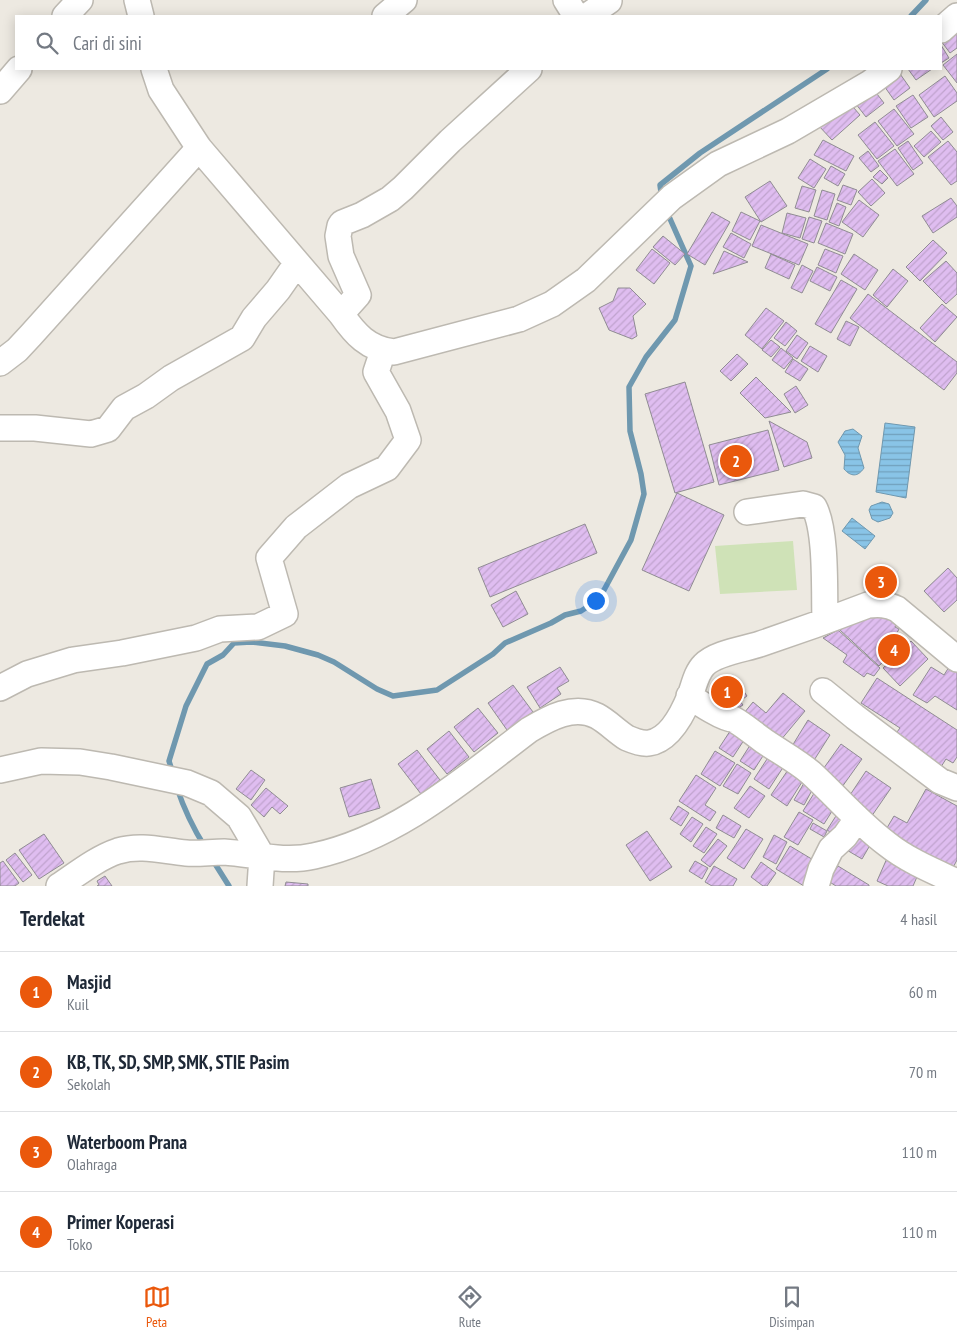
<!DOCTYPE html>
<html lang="id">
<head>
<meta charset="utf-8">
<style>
	body { margin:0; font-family:"PT Sans Narrow",sans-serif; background:#f6f6f7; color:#1f2937 }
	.you { position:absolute; left:595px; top:600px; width:18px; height:18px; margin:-12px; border:4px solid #fff; border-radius:50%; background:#1a73e8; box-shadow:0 0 0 8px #1a73e833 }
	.badge { display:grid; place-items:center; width:32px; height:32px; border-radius:50%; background:#ea580c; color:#fff; font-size:16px; font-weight:700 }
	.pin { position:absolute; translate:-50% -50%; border:2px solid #fff; box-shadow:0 1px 5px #0006 }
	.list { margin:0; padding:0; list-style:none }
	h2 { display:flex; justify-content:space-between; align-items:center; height:65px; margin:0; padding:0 20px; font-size:21px }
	h2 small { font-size:16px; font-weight:400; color:#747a83 }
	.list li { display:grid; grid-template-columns:32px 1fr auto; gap:15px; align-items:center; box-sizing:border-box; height:80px; padding:0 20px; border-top:1px solid #e0e1e3 }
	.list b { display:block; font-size:19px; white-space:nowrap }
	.list p { margin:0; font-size:16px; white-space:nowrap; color:#747a83 }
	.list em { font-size:16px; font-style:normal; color:#747a83 }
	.icon { flex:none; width:28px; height:28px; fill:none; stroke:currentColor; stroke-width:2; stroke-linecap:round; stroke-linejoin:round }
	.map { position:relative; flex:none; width:957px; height:886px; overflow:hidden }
	.search { position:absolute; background:#fff; box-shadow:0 2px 12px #0003; left:15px; right:15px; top:15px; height:55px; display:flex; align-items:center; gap:12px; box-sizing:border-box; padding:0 18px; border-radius:0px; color:#747a83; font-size:19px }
	.sheet { height:385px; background:#fff }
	nav { display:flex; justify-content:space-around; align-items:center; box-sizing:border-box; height:70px; border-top:1px solid #e0e1e3; background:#fff; font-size:14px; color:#747a83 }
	nav a { display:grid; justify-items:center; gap:2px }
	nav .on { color:#ea580c }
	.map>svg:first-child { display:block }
</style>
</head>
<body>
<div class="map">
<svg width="957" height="886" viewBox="0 0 957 886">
	<defs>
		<pattern id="water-rules" width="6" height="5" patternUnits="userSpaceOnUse" patternTransform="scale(1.25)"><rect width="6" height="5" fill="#89c4e7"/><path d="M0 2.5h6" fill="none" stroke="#71a0bc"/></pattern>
		<pattern id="building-hatch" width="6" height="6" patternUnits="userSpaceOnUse" patternTransform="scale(1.25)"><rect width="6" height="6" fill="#dfbdf0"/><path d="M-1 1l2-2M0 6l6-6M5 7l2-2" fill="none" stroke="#c0a3ce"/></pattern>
	</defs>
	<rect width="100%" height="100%" fill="#ede9e1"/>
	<path fill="#cfe2b7" d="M793,541L797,590L720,594L715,546Z"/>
	<path fill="url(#water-rules)" stroke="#6f98af" d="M885,423L915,427L906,498L876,492Z
		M853,429L862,436L858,448L864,468C858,477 851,477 844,469L845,455L838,442L845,431Z
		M882,502L889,504L893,513L890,518L878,522L872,519L869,510L871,506Z
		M852,518L875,536L865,549L842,531Z"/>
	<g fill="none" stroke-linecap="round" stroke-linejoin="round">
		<path stroke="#6f98af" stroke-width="5.5" d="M911,16L926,0
			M662,199L660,185L700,153L827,69
			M173,774L169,761L186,706L207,664L223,655L234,643L251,642L285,646L318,655L334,662L377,689L393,696L437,690L493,654L505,643L551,623L565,615L581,611L595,602L604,590L631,540L644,494L641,474L630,431L629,387L646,357L675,320L691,266L667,212
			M177,788C184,809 193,828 205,847
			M212,859L229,886"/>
	</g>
	<path fill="url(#building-hatch)" stroke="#908c93" d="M957,22V48L950,53L941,41Z
		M941,45L949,58L941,63Z
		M957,54V83L943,65Z
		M908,69H932L916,80Z
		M898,71L910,88L894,100L882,83Z
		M945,76L957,93V101L934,117L919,95Z
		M870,85L884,103L866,117L852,99Z
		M913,95L928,117L911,128L896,106Z
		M847,100L860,115L832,140L818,125Z
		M894,109L914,134L897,146L878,121Z
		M941,117L953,132L943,140L931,126Z
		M875,122L894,146L877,159L858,135Z
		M931,131L941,142L924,157L914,146Z
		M823,140L854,156L846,171L814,155Z
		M908,141L923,163L913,170L898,148Z
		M948,141L957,152V181L951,185L928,157Z
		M895,149L914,174L897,186L878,161Z
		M868,151L879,166L871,172L859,158Z
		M810,159L826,169L814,188L798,178Z
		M831,166L845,174L838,186L824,178Z
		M880,170L888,178L882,184L873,177Z
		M872,179L885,193L871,206L858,192Z
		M770,181L787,206L761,222L745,197Z
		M843,185L857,190L851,205L837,200Z
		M802,186L816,190L809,212L795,208Z
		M822,190L835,194L827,220L814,216Z
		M951,198L957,206V217L933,233L922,216Z
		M859,200L879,215L863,237L842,222Z
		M837,203L846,207L839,226L829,222Z
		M712,212L730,222L705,265L687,254Z
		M741,212L760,221L750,240L732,231Z
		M787,213L806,218L800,238L782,233Z
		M809,217L822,221L814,243L802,239Z
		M826,223L853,234L845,254L818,243Z
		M761,225L808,244L799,265L752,246Z
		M731,233L751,244L744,258L723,247Z
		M663,236L685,254L675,265L653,247Z
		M933,240L947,253L920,281L906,267Z
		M652,249L670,263L654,284L636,270Z
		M825,249L843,256L836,273L818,265Z
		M724,251L748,262L713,274Z
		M771,254L795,265L789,279L765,268Z
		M854,254L878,270L865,290L841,274Z
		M946,261L957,273V294L946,304L923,281Z
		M802,265L813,271L802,293L791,288Z
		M817,267L837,277L830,291L810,281Z
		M893,269L908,281L887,307L873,295Z
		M841,280L857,289L831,333L815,324Z
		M618,288H630L646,304L633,316L637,336L632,339L609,330L599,308L613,301Z
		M868,294L957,362V373L944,390L850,318Z
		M942,304L957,317L935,342L920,328Z
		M766,308L784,321L762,349L745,335Z
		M846,321L859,327L850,346L837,339Z
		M786,322L797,331L785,346L774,338Z
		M797,335L808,343L797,359L786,351Z
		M771,340L780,347L771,357L762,350Z
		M810,346L827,356L818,372L801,361Z
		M781,348L793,358L784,369L772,360Z
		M737,354L748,364L731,381L720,371Z
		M793,359L808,369L800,381L785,372Z
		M756,377L791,412L765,418L740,393Z
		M685,382L714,482L675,493L645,394Z
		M796,386L808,405L795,413L784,394Z
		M769,421L807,442L812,458L784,467Z
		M768,430L779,470L719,485L709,445Z
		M677,493L724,515L689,591L642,570Z
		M585,524L597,553L490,597L478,568Z
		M886,568L897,583L874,596L864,581Z
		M948,568L957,578V600L944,612L924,591Z
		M516,591L528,614L503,627L491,605Z
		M877,608L899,618L895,627L899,629L891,644L896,648L879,666L840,630Z
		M838,630L880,668L874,676L867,673L864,677L843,662L847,655L823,638Z
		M911,641L928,659L900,686L883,668Z
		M560,667L569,681L557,688L561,694L540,708L527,687Z
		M931,667L944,675L949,667L957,672V710L935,696L927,703L913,695Z
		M733,675L747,696L740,701L743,705L726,716L709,694Z
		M877,678L957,730V757L953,763L946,759L939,770L894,736L900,728L861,703Z
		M513,685L533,712L507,730L488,703Z
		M783,693L805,711L775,747L740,718L753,702L766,713Z
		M478,708L498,733L474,752L454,727Z
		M808,720L830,735L811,765L789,751Z
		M734,725L748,734L733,757L719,748Z
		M449,731L469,757L447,774L427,749Z
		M754,739L768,748L754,770L740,761Z
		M841,744L862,759L842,787L821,772Z
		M417,750L440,780L421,794L398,764Z
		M715,751L735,763L720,786L701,774Z
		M769,756L784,766L769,789L754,779Z
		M737,764L751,773L738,794L723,786Z
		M792,764L807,774L787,806L771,795Z
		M251,770L265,780L251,800L236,789Z
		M866,771L891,788L869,820L844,804Z
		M696,775L716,788L705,805L716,812L710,821L679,801Z
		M807,778L816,783L804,805L794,800Z
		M371,779L380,808L349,817L340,788Z
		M750,786L765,796L749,818L734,808Z
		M818,787L839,800L824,824L803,811Z
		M266,788L288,806L280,814L272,807L264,817L251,805Z
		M926,789L957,806V860L949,875L881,838L894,816L907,823Z
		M678,806L689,813L681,826L670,819Z
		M841,808L854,817L840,838L827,830Z
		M799,812L813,820L798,845L784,837Z
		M723,815L741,826L734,838L716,828Z
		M692,817L703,824L691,842L680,834Z
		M813,823L827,831L824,837L810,829Z
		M706,827L717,834L704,853L693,846Z
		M746,829L763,839L744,869L727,858Z
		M856,830L873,840L862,859L845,849Z
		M647,831L672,867L650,881L626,845Z
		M44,834L64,863L39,879L19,850Z
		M774,835L787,842L776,864L763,857Z
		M718,839L727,846L710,867L701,860Z
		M790,846L820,864L804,886L776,869Z
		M15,853L32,875L23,882L6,860Z
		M888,856L920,870L913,886H888L877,881Z
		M3,861L19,883L15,886H0V863Z
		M695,861L708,868L702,879L689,871Z
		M761,862L776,873L767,886H763L751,877Z
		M714,866L737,879L733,886H712L705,882Z
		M838,866L869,885V886H836L828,881Z
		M105,876L112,886H97L99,885L97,881Z
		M286,882L308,884V886H285Z"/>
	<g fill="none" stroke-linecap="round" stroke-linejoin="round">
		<defs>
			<path id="minor" d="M137,0L141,16
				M566,0L576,16
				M65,16L80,0
				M385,16L404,0
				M587,16L609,1
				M941,30L957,16
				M154,69L161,90L199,148L341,314C355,334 368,349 394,352L519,319L552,304L586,280L672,197L718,164L788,131L870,83L889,69
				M0,91L19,69
				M341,314L358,295L341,256L338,236L340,226L342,223L362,215L390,199L403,188L450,141L529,69
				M0,363L17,350L31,335L199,148
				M0,428H35L91,434L108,429L124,408L146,396L171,378L242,338L254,318L278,290L292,270L300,266
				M747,512L803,504L814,507C827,531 824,592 825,621
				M0,688L27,674L73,660L122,653L196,638L220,629L258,627L285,614L269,558L296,527L349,486L387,468L408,440L398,411L376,372L383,351
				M823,691L855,717L940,781L957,788
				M689,696C698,702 725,720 733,719C744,725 754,734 764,741C780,752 797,761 811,773C837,797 859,823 887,844C907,860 933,871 957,882
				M0,770L41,761L80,762L111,767L187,783L211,793L239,817L262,856L260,886
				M59,886C77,874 97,858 118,851C141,844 163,851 186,853C198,854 211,852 224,852C254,854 284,863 314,856C397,838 463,780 529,730C549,718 574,704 597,716C608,722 616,731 627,738C634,741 642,744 649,743C670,740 683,713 690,696C694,686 696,673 704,665C715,653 745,649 760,644C796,632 832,619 868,605C879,604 887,604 897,609L957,659
				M816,886L821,869L831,849L845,836L857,819"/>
		</defs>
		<use href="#minor" stroke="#bdb9b1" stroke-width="28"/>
		<use href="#minor" stroke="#fff" stroke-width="25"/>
	</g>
</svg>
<div class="you"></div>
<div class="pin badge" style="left:727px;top:692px">1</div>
<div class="pin badge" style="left:736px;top:461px">2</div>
<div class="pin badge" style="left:881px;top:582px">3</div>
<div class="pin badge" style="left:894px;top:650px">4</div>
<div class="search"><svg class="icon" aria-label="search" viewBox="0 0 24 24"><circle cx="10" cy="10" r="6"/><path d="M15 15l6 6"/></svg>Cari di sini</div>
</div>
<section class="sheet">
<h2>Terdekat<small>4 hasil</small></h2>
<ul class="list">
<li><span class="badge">1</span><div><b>Masjid</b><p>Kuil</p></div><em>60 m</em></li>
<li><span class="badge">2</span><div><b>KB, TK, SD, SMP, SMK, STIE Pasim</b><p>Sekolah</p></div><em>70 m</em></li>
<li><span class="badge">3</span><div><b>Waterboom Prana</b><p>Olahraga</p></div><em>110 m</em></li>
<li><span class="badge">4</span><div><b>Primer Koperasi</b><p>Toko</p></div><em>110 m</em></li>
</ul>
</section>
<nav>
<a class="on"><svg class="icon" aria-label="map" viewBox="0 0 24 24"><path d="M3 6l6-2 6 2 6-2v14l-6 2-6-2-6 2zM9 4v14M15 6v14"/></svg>Peta</a>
<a><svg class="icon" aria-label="directions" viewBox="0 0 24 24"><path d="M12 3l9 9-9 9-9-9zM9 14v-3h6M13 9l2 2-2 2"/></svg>Rute</a>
<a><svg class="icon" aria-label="saved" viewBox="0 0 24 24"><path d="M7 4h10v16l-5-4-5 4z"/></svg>Disimpan</a>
</nav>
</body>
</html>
